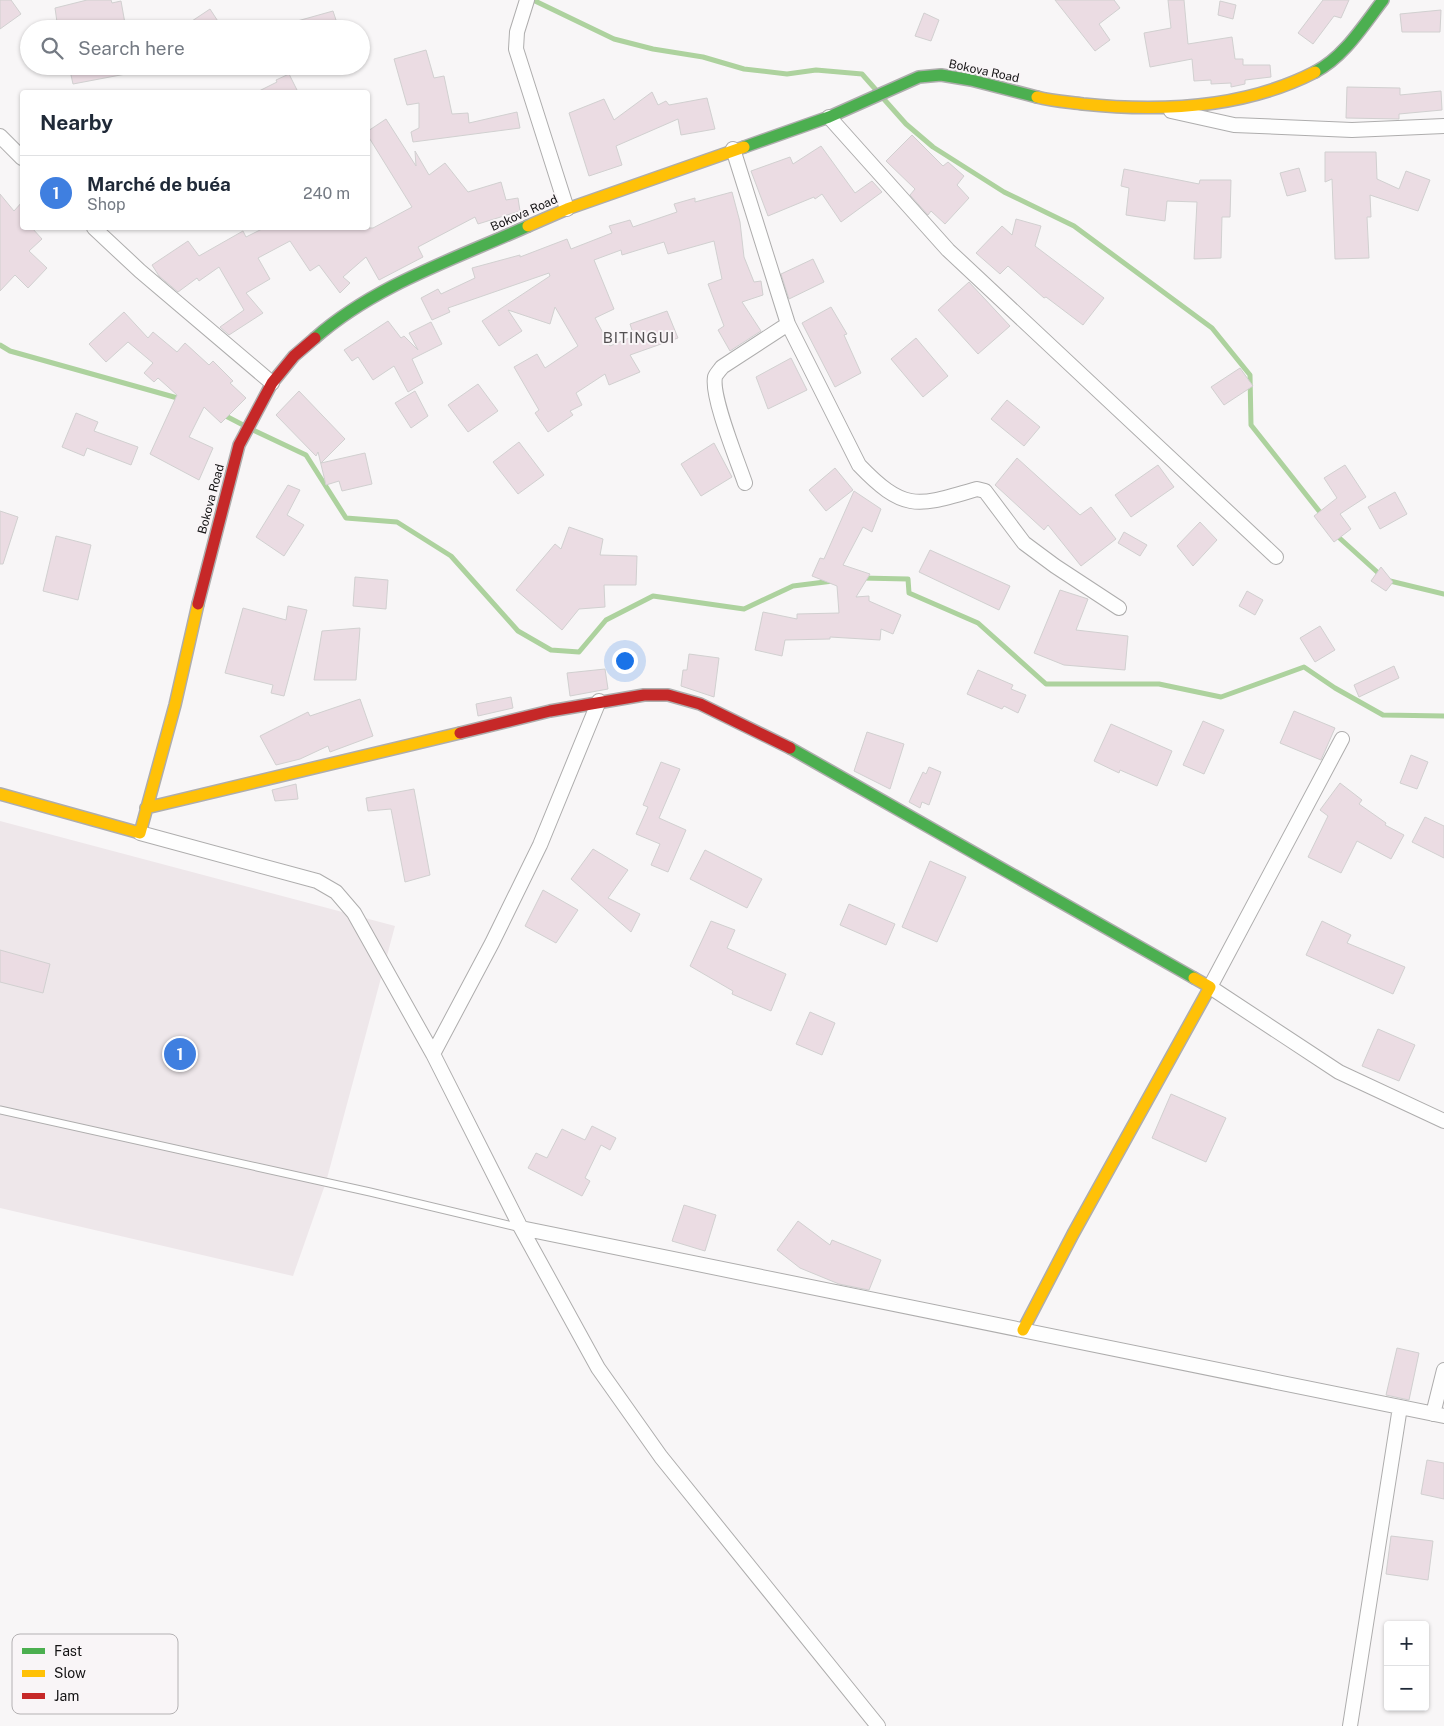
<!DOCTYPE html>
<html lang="en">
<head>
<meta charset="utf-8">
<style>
	body { margin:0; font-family:"Public Sans",sans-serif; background:#f6f6f7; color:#1f2937 }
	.controls { position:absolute; right:15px; bottom:15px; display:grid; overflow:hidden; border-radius:5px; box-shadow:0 1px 4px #0004 }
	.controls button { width:45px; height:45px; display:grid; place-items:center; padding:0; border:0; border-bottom:1px solid #e0e1e3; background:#fff; color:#1f2937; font:25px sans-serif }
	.you { position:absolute; left:624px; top:660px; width:18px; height:18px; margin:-12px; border:4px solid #fff; border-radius:50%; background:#1a73e8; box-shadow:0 0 0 8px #1a73e833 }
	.badge { display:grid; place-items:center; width:32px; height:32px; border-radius:50%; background:#7c3aed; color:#fff; font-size:16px; font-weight:700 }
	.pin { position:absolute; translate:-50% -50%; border:2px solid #fff; box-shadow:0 1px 5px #0006 }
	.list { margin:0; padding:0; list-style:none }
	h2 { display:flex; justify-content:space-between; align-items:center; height:65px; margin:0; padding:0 20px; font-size:21px }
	h2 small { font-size:16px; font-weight:400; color:#747a83 }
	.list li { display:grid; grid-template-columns:32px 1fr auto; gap:15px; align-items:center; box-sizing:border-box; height:75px; padding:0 20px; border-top:1px solid #e0e1e3 }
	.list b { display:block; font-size:19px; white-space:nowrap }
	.list p { margin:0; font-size:16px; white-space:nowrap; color:#747a83 }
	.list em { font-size:16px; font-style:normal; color:#747a83 }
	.icon { flex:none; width:28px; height:28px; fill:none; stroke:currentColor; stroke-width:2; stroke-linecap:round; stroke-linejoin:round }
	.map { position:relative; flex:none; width:1444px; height:1726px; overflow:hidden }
	.search { position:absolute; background:#fff; box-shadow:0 1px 4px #0004; left:20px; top:20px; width:350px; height:55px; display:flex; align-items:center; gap:12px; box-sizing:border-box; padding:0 18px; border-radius:28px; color:#747a83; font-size:19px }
	.panel { position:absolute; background:#fff; box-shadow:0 1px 4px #0004; left:20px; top:90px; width:350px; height:140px; border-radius:5px }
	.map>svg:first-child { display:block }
</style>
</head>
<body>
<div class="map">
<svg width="1444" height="1726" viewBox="0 0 1444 1726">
	<rect width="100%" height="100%" fill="#f8f6f7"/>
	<path fill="#eee7ea" d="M0,821L395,926L326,1182L293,1276L0,1208Z"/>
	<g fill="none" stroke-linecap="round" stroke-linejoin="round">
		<path stroke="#add29e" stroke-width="5" d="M533,0L614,39L653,49L703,57L744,69L787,74L816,70L862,74L877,91
			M882,97L906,124L933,147L1004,192L1074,226L1212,328L1250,375L1251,425L1323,516
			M0,345L10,351L181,399
			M222,414L245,426
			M253,430L306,455L346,518L397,522L451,556L518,631L551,650L579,652L606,620L653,596L744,609L793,586L833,581
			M1335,534L1386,580L1444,594
			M861,578L908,579L909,593L978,623L1046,684H1159L1221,697L1304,667L1335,688L1383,715L1444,716"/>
	</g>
	<path fill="#ebdce3" stroke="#d1d0d0" d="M0,0H11L21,14L0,29Z
		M87,0H111L112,3L121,1L126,29H58L55,8Z
		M1055,0H1114L1120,8L1099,24L1110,40L1095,51Z
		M1168,0H1184L1188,44L1232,37L1235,59H1243V65H1270L1271,77L1245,80V84L1231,87V83L1211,84V80L1194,81L1192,59L1150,67L1144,33L1171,28Z
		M1323,0H1349L1341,18L1334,16L1313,44L1298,33Z
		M1220,1L1236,5L1233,19L1218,15Z
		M210,9L223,29H180Z
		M1441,10L1440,32H1402L1400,14Z
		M333,11L339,29H284L283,25Z
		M924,13L939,20L931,41L915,36Z
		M426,50L434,78L444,76L452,114L468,113L469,123L517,112L520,128L413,142L411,132L419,128V103L407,105L394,59Z
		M69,66H130L131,73L73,84Z
		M289,74L298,92H257L277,82L276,80Z
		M1347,87L1400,88V95L1441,91L1442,110L1399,114V119L1346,118Z
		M652,92L658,105L666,101L669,105L707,98L715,129L681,135L678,119L616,146L622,165L589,176L569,113L604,99L614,120Z
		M386,119L416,166L415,151L429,175L445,163L468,192L501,182L506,200L518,198L520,211L478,224L475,217L418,247L423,257L379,280L366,257L343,277L350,283L340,293L319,265L310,271L290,241L258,258L270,279L246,293L263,313L229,335L220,327L244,310L219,267L199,281L197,278L178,292L159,276L152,265L188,241L199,256L243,231L246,237L264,228H373L412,207L368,136V131Z
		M912,135L943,166L948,162L964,176L957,185L969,198L945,224L931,211L928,215L910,195L915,189L886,161Z
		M821,146L855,193L872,181L882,192L841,222L822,194L815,199L814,197L768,216L751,171L790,157L793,164Z
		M1325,152H1376L1377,179L1399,189L1406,171L1430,180L1418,211L1370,195L1371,217H1367L1369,258L1335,259L1332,179L1325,182Z
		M1299,168L1306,191L1287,196L1280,173Z
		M1124,169L1199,184L1200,180H1231L1230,217H1222L1221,258L1194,259L1197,202L1167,201L1165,221L1126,215L1129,188L1121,186Z
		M732,192L740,222L744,257L754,282L761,281L763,295L742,302L761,331L730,351L718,330L724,326L708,284L722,279L714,241L668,254L664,242L622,255L621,250L594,260L614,309L595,318L610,346L634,336L630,324L667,311L678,338L630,355L640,372L609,385L605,374L576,393L582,405L570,411L573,415L548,432L535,413L539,410L514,367L537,354L545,368L578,346L555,307L550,324L508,310L522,331L499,346L482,321L550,276L549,273L448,308L450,312L432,320L421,298L438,289L441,294L475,278L472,268L520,255V257L567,239L571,249L612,233L609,226L630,220L633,227L677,212L674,204L695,198V202Z
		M0,194L14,211L22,202V228H32L42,239L29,251L47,268L28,288L15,275L0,291Z
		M1016,219L1041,226L1035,246L1104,298L1083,325L1046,297L1044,298L1008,266L1000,274L976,253L1002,226L1012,235Z
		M813,259L824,282L789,299L781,274Z
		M969,282L1010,326L978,354L938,310Z
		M831,307L847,334L844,335L861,373L835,387L802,323Z
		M124,312L148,338L153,332L177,352L185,343L209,365L213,361L233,381L230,383L246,398L221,423L204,407L189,437L213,448L199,480L150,454L177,395L158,378L154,382L144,373L153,363L128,342L106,362L89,344Z
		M388,321L401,338L404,336L418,350L409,333L431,322L442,344L412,359L423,383L408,392L394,366L373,380L358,357L352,361L344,350Z
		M916,338L948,376L923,397L891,359Z
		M791,358L807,390L768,409L756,377Z
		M1240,368L1253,386L1224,405L1211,387Z
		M478,384L498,411L468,432L448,405Z
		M299,391L345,439L321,463L365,453L372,484L342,491L339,481L326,485L318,452L316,456L276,415Z
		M415,391L428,416L411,428L395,403Z
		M1007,400L1040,427L1024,446L991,419Z
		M76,413L98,422L94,431L138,447L131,465L87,448L84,456L62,447Z
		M519,442L544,475L518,494L493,462Z
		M714,443L732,477L701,496L681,464Z
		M1017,458L1080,515L1091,507L1116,539L1081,566L1048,525L1044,530L995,485Z
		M1158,465L1174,487L1131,517L1115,495Z
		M1345,465L1366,497L1340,514L1351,529L1334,542L1314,516L1337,498L1324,478Z
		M835,468L853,490L826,511L809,490Z
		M288,485L300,490L287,515L304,525L284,556L256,537Z
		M854,491L881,509L872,532L863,527L843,565L870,574L856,597L869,596V601L901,615L893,634L881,629L880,640L830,637V639L785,640L782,656L755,650L763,612L797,619V614L839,613L837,586L812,576L820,558L824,559Z
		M1395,492L1407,514L1380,529L1368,507Z
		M0,511L18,517L3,564H0Z
		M1200,522L1217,540L1193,566L1177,546Z
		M569,527L603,539L600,555L637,556L636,585H604L605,607L579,609L562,630L516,590L555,544L561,549Z
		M1124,532L1147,545L1140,556L1118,543Z
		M56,536L91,545L78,600L43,591Z
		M930,550L1010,586L999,610L919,572Z
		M1381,567L1393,582L1386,591L1371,581Z
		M355,577L388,580L386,609L353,606Z
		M1060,590L1088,599L1076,630L1128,636L1125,670L1064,665L1034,653Z
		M1247,591L1263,600L1255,615L1239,606Z
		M288,606L307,610L284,696L271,693L273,685L225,673L243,608L286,620Z
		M1320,626L1335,650L1315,662L1300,638Z
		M360,628L356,680H314L322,631Z
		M689,654L719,658L714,697L681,686L683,670H687Z
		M1394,666L1399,678L1359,697L1354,685Z
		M605,669L608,689L570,696L567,673Z
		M978,670L1013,685L1011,689L1026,695L1018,713L1004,706L1002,709L967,694Z
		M511,697L513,708L478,716L476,704Z
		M360,699L373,736L330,752L328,746L300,759L276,765L260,736L308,712L310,716Z
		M1294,711L1335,728L1321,760L1280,743Z
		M1203,721L1224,730L1204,774L1183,765Z
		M1111,724L1172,751L1157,786L1120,770L1119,773L1094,761Z
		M867,732L904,744L890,789L854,771Z
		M1411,755L1428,762L1417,789L1400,783Z
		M661,762L680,769L659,818L686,830L668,872L651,865L660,844L636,834L648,807L643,805Z
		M929,767L941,772L929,805L922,802L920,808L909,802L923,772L926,774Z
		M1340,783L1362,800L1359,804L1386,823L1385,825L1404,835L1391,859L1357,841L1341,873L1308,857L1328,816L1320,810Z
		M296,784L298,799L275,801L272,790Z
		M414,789L430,875L405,882L391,809L368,811L366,798Z
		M1425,817L1444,826V858L1412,842Z
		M593,849L628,870L608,898L640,914L631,932L571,879Z
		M705,850L762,879L747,908L690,879Z
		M930,861L966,877L937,942L902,927Z
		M543,890L578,910L556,943L525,926Z
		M849,904L895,924L886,945L840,925Z
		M711,921L735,930L727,948L786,974L771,1011L732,994L733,991L690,966Z
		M1322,921L1351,935L1347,943L1405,967L1393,994L1306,955Z
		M0,950L50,964L43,993L0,982Z
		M810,1012L835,1023L822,1055L796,1044Z
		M1378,1029L1415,1045L1399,1081L1362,1066Z
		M1171,1094L1226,1118L1206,1162L1152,1138Z
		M592,1126L616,1138L610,1150L601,1145L585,1178L590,1181L582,1196L528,1168L536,1153L547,1158L562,1129L585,1140Z
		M684,1205L716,1215L705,1251L672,1241Z
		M798,1221L830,1245L832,1240L881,1260L869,1290L839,1284L800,1268L777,1250Z
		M1397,1348L1419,1353L1409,1400L1386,1395Z
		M1427,1460L1444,1463V1499L1421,1494Z
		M1391,1536L1433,1541L1428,1580L1386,1574Z"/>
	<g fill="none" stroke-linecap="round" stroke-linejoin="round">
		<defs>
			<path id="lane" d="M0,1110L370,1192L521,1228"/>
			<path id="street" d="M527,0L517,32L516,49L567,209
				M1171,111L1234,125L1352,130L1444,126
				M829,117L948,250L1276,557
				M0,136L22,158
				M733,149L788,324L859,465C905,513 918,506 977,489L985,491L1024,543L1055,566L1119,608
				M94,228L140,271L272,383
				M745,483C738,462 711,397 715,377C716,374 720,370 722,367L788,324
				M1342,739L1210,987L1339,1072L1444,1121
				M140,833L317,881L336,892L354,913L433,1054L521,1228L598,1368L661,1457L878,1726
				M433,1054L492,943L540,845L599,701
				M521,1228L1444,1416
				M1433,1414L1444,1370
				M1350,1726L1400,1407"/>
			<path id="fast" d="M1315,72C1344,57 1363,26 1383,0
				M744,147L829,117L919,77L941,75L971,80L1037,97
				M315,338C375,285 455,259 528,226
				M790,748L1194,978"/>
			<path id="slow" d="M1037,97C1052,101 1068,102 1083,104C1159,112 1245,108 1315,72
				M528,226L567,209L744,147
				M0,794L140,833L175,705L198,604
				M146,808L460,733
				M1023,1330L1073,1234L1210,987L1194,978"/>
			<path id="jam" d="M198,604L239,445L272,383L294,356L315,338
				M460,733L550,711L644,695H668L700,704L790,748"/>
		</defs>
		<use href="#lane" stroke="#aeadad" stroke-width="9"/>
		<use href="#street" stroke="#aeadad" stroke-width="16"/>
		<use href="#fast" stroke="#aeadad" stroke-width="14"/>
		<use href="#slow" stroke="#aeadad" stroke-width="14"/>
		<use href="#jam" stroke="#aeadad" stroke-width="14"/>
		<use href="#lane" stroke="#fefefe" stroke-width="7"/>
		<use href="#street" stroke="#fefefe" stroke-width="14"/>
		<use href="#fast" stroke="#4caf50" stroke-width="11"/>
		<use href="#slow" stroke="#ffc107" stroke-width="11"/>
		<use href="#jam" stroke="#c62828" stroke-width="11"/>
	</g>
	<g text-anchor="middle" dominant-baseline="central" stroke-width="4" stroke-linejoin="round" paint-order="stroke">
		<g font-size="12" fill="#141314" stroke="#f9f5f7">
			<text transform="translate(984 71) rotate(12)">Bokova Road</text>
			<text transform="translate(524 213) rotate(-24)">Bokova Road</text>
			<text transform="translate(211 499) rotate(-75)">Bokova Road</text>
		</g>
		<g font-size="15" letter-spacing="1" fill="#535052" stroke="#f9f5f7">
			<text x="639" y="337">BITINGUI</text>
		</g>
	</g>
	<rect x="12" y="1634" width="166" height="80" rx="8" fill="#f9f5f7" stroke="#b4b1b3" stroke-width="1"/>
	<rect x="22" y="1648" width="23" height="6" fill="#4caf50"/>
	<rect x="22" y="1670" width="23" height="7" fill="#ffc107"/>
	<rect x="22" y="1693" width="23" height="6" fill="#c62828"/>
	<g font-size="14" fill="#141314">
		<text x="54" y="1656">Fast</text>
		<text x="54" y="1678">Slow</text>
		<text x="54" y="1701">Jam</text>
	</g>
</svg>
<div class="controls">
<button>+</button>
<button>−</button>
</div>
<div class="you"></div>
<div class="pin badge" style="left:180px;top:1054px;background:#3f7fe0">1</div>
<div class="search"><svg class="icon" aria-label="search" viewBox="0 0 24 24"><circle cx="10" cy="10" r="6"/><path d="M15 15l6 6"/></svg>Search here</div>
<section class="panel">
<h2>Nearby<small></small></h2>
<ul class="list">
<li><span class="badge" style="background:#3f7fe0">1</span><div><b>Marché de buéa</b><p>Shop</p></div><em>240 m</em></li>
</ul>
</section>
</div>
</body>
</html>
